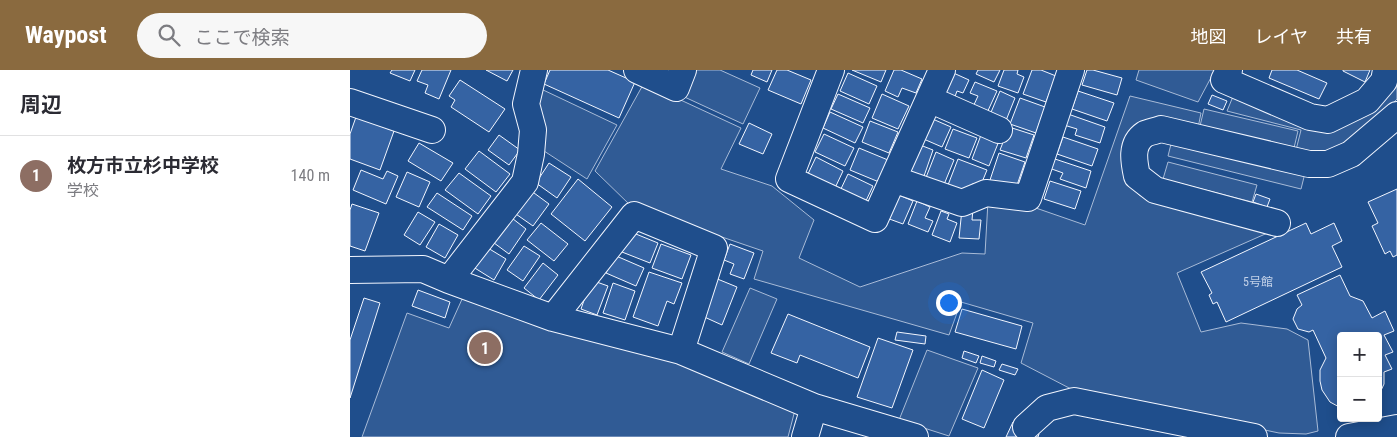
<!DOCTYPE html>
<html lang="ja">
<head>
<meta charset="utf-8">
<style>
	body { margin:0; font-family:"Roboto Condensed","Noto Sans JP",sans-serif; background:#f7f7f7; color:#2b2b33 }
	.controls { position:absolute; right:15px; bottom:15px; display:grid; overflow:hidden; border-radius:5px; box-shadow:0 2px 12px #0003 }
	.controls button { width:45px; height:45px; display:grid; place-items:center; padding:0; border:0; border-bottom:1px solid #e1e1e2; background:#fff; color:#2b2b33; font:25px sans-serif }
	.you { position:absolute; left:598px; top:232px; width:18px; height:18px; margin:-12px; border:4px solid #fff; border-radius:50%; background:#1a73e8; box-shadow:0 0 0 8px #1a73e833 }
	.badge { display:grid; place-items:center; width:32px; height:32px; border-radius:50%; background:#8a6a3f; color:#fff; font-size:16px; font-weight:700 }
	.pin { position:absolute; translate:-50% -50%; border:2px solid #fff; box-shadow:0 1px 5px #0006 }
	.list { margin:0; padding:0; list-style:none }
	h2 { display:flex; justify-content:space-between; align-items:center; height:65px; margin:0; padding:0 20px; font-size:21px }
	h2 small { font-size:16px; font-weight:400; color:#7c7c81 }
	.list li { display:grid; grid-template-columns:32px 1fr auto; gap:15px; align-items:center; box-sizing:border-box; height:80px; padding:0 20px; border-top:1px solid #e1e1e2 }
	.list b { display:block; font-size:19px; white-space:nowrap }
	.list p { margin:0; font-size:16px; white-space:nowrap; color:#7c7c81 }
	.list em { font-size:16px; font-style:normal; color:#7c7c81 }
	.icon { flex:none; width:28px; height:28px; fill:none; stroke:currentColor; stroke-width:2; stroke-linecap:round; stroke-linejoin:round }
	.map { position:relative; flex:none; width:1047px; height:367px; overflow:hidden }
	header { display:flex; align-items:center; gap:30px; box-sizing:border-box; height:70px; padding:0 25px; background:#8a6a3f; color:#fff }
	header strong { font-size:24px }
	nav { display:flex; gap:28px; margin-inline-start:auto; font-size:18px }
	.search { width:350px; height:45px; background:#f7f7f7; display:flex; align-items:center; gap:12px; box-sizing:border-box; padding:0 18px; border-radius:28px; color:#7c7c81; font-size:19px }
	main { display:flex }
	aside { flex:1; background:#fff }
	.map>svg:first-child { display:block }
</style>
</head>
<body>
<header>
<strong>Waypost</strong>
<div class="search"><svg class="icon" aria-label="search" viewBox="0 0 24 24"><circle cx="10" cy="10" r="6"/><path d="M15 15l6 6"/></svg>ここで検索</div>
<nav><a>地図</a><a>レイヤ</a><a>共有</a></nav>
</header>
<main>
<aside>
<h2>周辺<small></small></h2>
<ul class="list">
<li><span class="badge" style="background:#8d6e63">1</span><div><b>枚方市立杉中学校</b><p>学校</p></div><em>140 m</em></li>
</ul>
</aside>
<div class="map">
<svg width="1047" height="367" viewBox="0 0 1047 367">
	<rect width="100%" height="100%" fill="#1f4e8c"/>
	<path fill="#305b95" stroke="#a8bbd7" d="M339,0H370L410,18L393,54L328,24Z
		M789,0H865L848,32L786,10Z
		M1047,0V29L1024,53L979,84L946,80L951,60L877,41L884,24L954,54Z
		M294,13L391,58L371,99L422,116L464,150L449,188L510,217L612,183L635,184L638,131L683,137L735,155L780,26L851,43L848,58L808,50L781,115L789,125L801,131L922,161L827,203L851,262L891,253L937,259L958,270L968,361L956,364L929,363L723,320L671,293L683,253L611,232L599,265L404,209L413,181L281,136L245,101Z
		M189,18L267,55L237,109L191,79Z
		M854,39L948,61L944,78L850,56Z
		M822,70L955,103L951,119L818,86Z
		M818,92L907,115L902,132L813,109Z
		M400,218L427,229L399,294L372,282Z
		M113,227L339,297L445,340L438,367H12L57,243L99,258Z
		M577,280L628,298L599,366L549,350Z"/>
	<path fill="#3563a3" stroke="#f2f6ff" d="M42,0H65L60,11L40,3Z
		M72,0H101L89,29L75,23L78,15L67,11Z
		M136,0H163L157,11Z
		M200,0H258L285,12L269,48L194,14Z
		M403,0H422L417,12L401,5Z
		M427,0H437L461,10L451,34L418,20Z
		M502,0H536L531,12Z
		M544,0H551L572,9L566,23L552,18L548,27L535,21Z
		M628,0H650L644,12L626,4Z
		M654,0H668L667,4L674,7L668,23L648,16Z
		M682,0H691L706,6L696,32L673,24Z
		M737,0H743L772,8L767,25L732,15Z
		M922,0H947L977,13L969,29L919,8Z
		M993,0H1020L1015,12L993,1Z
		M599,1L619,10L613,23L607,21L603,32L589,26Z
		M498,3L527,16L519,34L490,21Z
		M110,10L155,39L139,62L101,37L105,30L99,26Z
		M625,12L647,21L636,45L622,39L628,26L620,23Z
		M650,21L665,28L655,53L639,47Z
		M728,21L764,33L757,51L722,39Z
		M488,24L520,38L513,53L481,39Z
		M532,24L559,36L548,59L522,48Z
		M862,25L877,31L873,40L858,34Z
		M670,28L695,37L686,63L660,54Z
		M480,42L513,57L505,73L473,58Z
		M718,44L755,57L750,73L725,65L727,59L714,55Z
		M6,47L44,61L30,100L0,89V64Z
		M578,47L601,57L592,77L569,67Z
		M520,51L548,62L539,83L512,72Z
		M399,53L422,64L413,84L389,74Z
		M659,57L684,65L676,88L650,80Z
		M603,59L627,68L619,88L595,79Z
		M474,64L504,78L495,96L465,82Z
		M149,65L170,80L159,95L138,80Z
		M631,65L649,71L639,96L622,89Z
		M713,67L748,79L742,96L707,84Z
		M69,73L103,93L91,111L58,91Z
		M565,73L583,80L573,109L555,103Z
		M509,78L538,90L529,112L500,100Z
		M129,81L160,104L146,122L115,99Z
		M586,82L604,90L593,117L575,110Z
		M649,83L675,92L666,118L640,110Z
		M466,87L493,101L485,118L457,106Z
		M702,88L741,101L736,118L710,109L713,103L699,98Z
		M608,89L637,100L630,117L622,114L619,123L598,115Z
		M199,93L221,107L207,128L186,113Z
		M11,100L33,109L37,101L48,106L36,134L3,120Z
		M57,102L80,112L69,137L46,127Z
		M109,103L141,126L128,144L95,120Z
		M498,104L523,116L514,135L489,123Z
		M228,109L262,137L235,171L201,144Z
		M700,111L731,121L725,139L694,129Z
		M1047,119V185L1043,187L1040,181L1035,184L1022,156L1028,153L1018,132Z
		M180,120L199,134L183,156L163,142Z
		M87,123L122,146L113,160L77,137Z
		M544,123L563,131L553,154L534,147Z
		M906,124L920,129L917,137L903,132Z
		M567,131L580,137L575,148L583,151L578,162L558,154Z
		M2,134L29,143L15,181L0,176V140Z
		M612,139H623L622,150H631L629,169L609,168Z
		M591,141L599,144L597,149L607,153L600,172L582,165Z
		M68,142L85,152L70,175L54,165Z
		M158,145L176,159L159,184L140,170Z
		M191,153L218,174L204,191L177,170Z
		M956,153L961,164L984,153L992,171L982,176L992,197L876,252L867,232L863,234L859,225L862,223L851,202Z
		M89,154L108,165L95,188L76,177Z
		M281,162L308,173L300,193L272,182Z
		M311,174L341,185L332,209L302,198Z
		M380,174L404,183L394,209L380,204L384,194L374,190Z
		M133,175L156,189L144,210L120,195Z
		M174,176L190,186L173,211L157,200Z
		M264,185L294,198L286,216L256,203Z
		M193,193L208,205L189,230L174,218Z
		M299,202L332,213L324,234L317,231L308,256L283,247Z
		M990,205L1000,226L1013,231L1022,248L1035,241L1044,261L1034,265L1043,282L1035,285L1042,299L1034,302V314L1028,327V266H991V338L980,332L972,320L970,311V300L976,288L963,260L959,262L948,259L943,249L947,239L952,235L947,225Z
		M365,208L387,217L372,255L350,245Z
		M241,210L258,216L247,245L231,239Z
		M263,213L285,221L275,250L253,243Z
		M68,220L100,232L95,248L62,236Z
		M14,228L30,233L0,328V270Z
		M612,239L672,256L666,279L605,262Z
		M438,244L520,277L508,308L450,285L447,293L421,283Z
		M547,262L576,266L575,274L545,270Z
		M528,268L563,280L542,338L507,327Z
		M614,281L629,286L626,293L612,288Z
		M632,286L646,291L644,297L630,293Z
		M652,294L668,299L665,305L649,300Z
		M632,300L654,310L634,358L612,349Z
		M663,352L689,364L688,367H656Z"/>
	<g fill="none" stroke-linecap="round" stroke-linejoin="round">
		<defs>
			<path id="minor" d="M287,0L326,18L333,0
				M481,0L439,109L525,149L592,0
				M879,0L874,10L960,47L978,50L1017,31L1034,11L1036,0
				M579,29L649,60
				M0,32L82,60
				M543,109L612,133L636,123L678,128L721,0
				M927,153L805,120L787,106C784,92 780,74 795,64C799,62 806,61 811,59L959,94H978L1001,84L1047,45
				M0,200L73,199L99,210L203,248L331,281L464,337L565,367
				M99,210L175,112L181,84L183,60L176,34L184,0
				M203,248L284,145L364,178L331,281
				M676,357L697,338L724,331L904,367
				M455,367L464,337
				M999,367L1047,358"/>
		</defs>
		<use href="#minor" stroke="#f2f6ff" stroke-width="28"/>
		<use href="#minor" stroke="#1f4e8c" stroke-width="26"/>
	</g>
	<g text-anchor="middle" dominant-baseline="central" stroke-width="4" stroke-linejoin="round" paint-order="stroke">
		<g font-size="12" fill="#c3d1e8">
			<text x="908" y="212">5号館</text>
		</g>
	</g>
</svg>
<div class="controls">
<button>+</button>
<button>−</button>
</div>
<div class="you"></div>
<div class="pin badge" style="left:135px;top:278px;background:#8d6e63">1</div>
</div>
</main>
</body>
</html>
